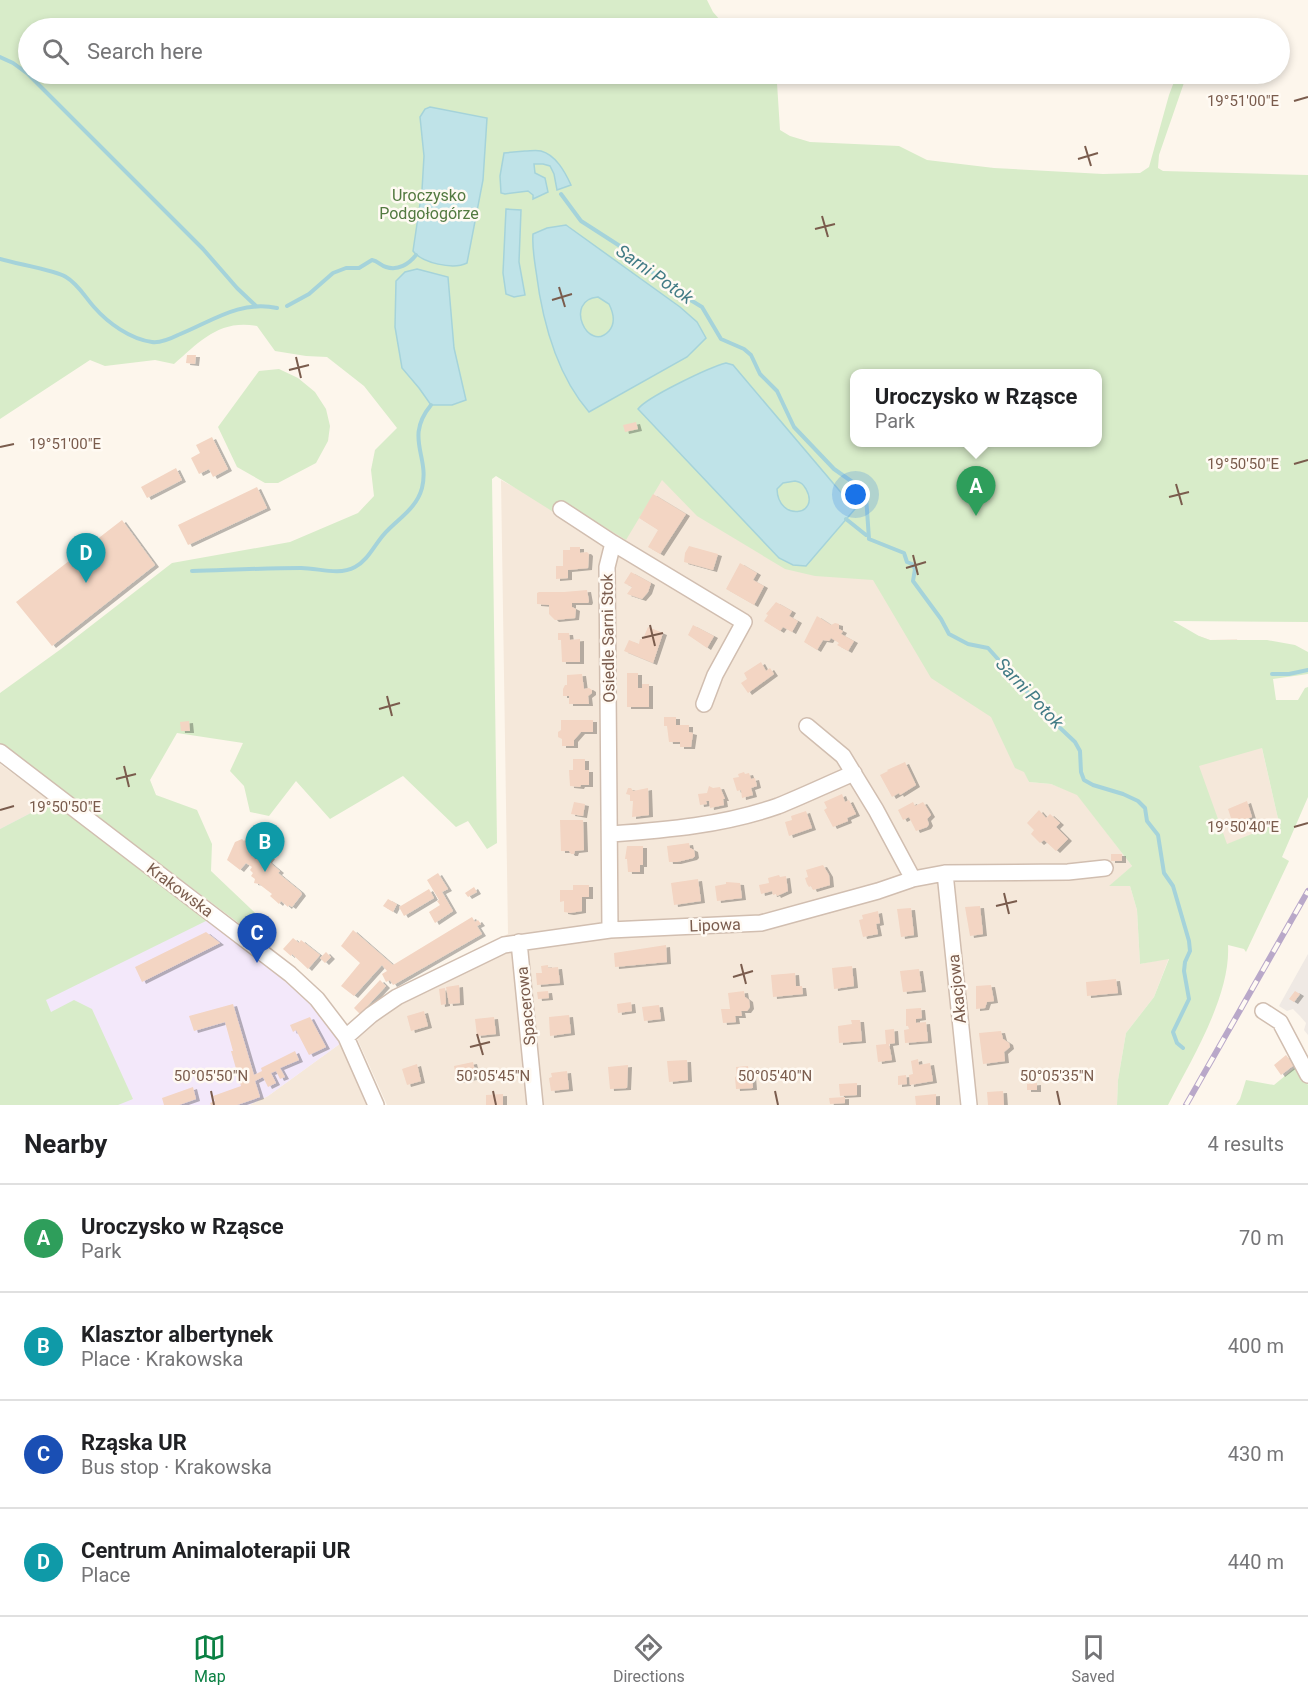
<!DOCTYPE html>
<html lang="en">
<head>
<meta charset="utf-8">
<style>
	body { margin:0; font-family:Roboto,sans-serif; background:#f2f2f2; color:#202124 }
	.you { position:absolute; left:856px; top:495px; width:21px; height:21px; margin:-15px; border:4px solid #fff; border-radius:50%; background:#1a73e8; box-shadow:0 0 0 9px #1a73e833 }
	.badge { display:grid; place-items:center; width:39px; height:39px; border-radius:50%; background:#0b8043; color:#fff; font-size:20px; font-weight:700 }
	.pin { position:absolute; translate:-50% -50px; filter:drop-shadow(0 2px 3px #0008) }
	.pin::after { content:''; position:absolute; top:32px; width:21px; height:18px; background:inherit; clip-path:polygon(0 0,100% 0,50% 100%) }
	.popup { position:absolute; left:850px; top:369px; width:252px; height:78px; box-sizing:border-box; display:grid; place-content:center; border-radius:12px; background:#fff; filter:drop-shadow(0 2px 4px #0005); font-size:20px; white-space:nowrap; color:#757577 }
	.popup b { font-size:22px; color:#202124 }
	.popup::after { content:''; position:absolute; left:50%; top:100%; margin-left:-12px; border:12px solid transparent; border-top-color:#fff }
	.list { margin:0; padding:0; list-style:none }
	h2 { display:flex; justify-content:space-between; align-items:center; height:78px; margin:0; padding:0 24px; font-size:26px }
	h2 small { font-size:20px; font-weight:400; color:#757577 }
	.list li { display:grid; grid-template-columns:39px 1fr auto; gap:18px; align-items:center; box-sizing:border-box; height:108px; padding:0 24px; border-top:2px solid #e0e0e0 }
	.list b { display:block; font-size:22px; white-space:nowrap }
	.list p { margin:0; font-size:20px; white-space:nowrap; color:#757577 }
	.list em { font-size:20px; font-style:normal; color:#757577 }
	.icon { flex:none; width:33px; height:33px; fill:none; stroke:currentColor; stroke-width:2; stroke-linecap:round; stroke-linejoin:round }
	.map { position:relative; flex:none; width:1308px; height:1105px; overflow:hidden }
	.search { position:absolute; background:#fff; box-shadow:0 3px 9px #0003; left:18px; right:18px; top:18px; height:66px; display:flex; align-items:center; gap:15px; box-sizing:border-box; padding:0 21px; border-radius:33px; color:#757577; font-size:22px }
	.sheet { height:510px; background:#fff }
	nav { display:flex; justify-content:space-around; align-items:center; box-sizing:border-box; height:84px; border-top:2px solid #e0e0e0; background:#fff; font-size:16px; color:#757577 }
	nav a { display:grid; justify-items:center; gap:3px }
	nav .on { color:#0b8043 }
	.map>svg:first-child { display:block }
</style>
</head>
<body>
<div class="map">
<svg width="1308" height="1105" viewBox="0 0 1308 1105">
	<defs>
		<filter id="shadow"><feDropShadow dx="4" dy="2" stdDeviation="0" flood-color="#0004"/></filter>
	</defs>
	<rect width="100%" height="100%" fill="#fdf6ec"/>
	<path fill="#f5e8da" d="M619,410L875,577L992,712L1013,746L1029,782L1051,784L1077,794L1132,866L1110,886H1130L1137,910L1140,964L1169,958L1154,997L1126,1033L1118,1080L1117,1105H387L351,1025L409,987L508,934L501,480L561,513Z
		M1199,636L1210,640L1237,639L1279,823L1221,847L1169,673Z
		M0,764L52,802L2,830L0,829Z
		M341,1043L371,1105H249L268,1096Z"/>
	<path fill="#efe9e4" d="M1308,954V1035L1304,1030L1306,1023L1300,1016L1293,1009L1287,1011L1279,1006Z"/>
	<path fill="#f3e8fa" d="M52,802L208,920L292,987L310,1004L341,1043L268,1096L249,1105H0V829Z"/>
	<path fill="#d8ecc9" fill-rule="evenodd" d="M0,0H707L713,12L727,28H28V74H768L777,83L780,130L790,136L810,142L899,146L927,160L994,168L1103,174L1140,173L1149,167L1169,95L1177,74H1187L1159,155L1158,168L1163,171L1308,175V622L1173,621L1199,636L1210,640H1267L1295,645L1308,652V674L1273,679L1276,700H1298L1305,688L1308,687V797L1282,857L1289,861L1246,952L1244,949L1228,945C1231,996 1191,1060 1168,1105H1117L1118,1080L1126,1033L1154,997L1169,959L1140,964L1137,910L1130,886H1109L1132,866L1077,795L1051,784L1029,782L1024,772L1015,768L991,717L931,678L873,580L815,576L785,569L697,516L662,480L626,540L566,504L563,518L496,476L492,479L497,843L487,849L468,821L456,827L403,776L330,819L296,781L269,816L250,812L244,786L230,771L243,743L177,733L150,780L156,795L197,810L212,844L211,871L269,926L261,940L0,743V693L61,649L172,563L290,542L358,513L374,496L371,470L375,450L397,428L364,386L327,357L306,356L275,351L257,326C220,319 200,341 174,364L155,360L105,366L90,360L0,419ZM854,374H1098V442H854ZM1262,748L1279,823L1227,844L1199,766Z
		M279,369L298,378L315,392L326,409L330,426L328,441L316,463L278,483H265L237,467L218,427L259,371Z
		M52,802L208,920L46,1000L51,1012L74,1000L92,1009L133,1099L118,1105H0V829Z
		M1297,1066L1308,1085V1105H1236L1240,1099L1246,1080L1274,1085Z"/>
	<path fill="#bfe3e8" stroke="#a5d3da" stroke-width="1.5" fill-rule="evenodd" d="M430,107L487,118L483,180L467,263C453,270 422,263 413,251L422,190L424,156L420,117L425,109Z
		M525,151C530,151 536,150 541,151C556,155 565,172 571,185L557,190L554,174L550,166L543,164H534L535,173L545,178L548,192L533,199V195L528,191L505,194L501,193L500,176L504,153Z
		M506,209L521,210L519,262L525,295L514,297L506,294L503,273Z
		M566,225L680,307L697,322L706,338L687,357L589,412C556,374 542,319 536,271C534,258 532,246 533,234L547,228ZM598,297L609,304C613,312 616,323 609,331C588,354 563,300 598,297Z
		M417,269L448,277L454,348L466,400L452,405H431L419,388L402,368L395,327L396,281L405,272Z
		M726,363L733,365L855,509L806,566L793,565L779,558L638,409C647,397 710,367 726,363ZM795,481C801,482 803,484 806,489C821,516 778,522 777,489L783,483Z"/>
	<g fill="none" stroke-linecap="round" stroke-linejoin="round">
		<path stroke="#a5d3da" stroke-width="4" d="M0,57L13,63L28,74L203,249L237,288L256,306
			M561,194L581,221L623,248L674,290L702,307L721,339L744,349L751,355L760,374L777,391L794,427L834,469L861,488L866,496L869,539L904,553L907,562L912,564L915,569L913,581L941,619L949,634L968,644L988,648L1057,725L1075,742L1080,751L1081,772L1084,780L1093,785L1123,794L1138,801L1145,808L1147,821L1158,835L1164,873L1173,886L1189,941L1190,951L1185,962L1184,971L1189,999L1173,1032L1177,1043L1183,1048
			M0,259C16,264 55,270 66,277C78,284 85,297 94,307C108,323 130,339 152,342C160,343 170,339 178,335C211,322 239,300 277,308
			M287,306L309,294L333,273L346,268H359L372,260C378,261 380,265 386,267C398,271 409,264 416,255
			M846,519L866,535
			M192,571C228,570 265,568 301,568C319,568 338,576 355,567C369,560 376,541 388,530C401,517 417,507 422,488C430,456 404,438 431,405
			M1272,674H1289L1308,670"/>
	</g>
	<path fill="#f3d5c3" filter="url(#shadow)" d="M187,355H196L195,364L186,363Z
		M636,422L638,429L625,432L623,425Z
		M212,437L228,469L213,477L209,469L199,474L191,458L200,453L196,445Z
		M176,468L182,480L147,498L141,487Z
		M257,487L267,508L188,545L178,525Z
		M653,494L686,514L660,554L648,547L658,530L639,518Z
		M122,520L155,565L52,646L16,602Z
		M689,546L718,554L713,570L684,562L685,553Z
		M570,547H580V553L587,552L589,554L588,568L568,570V578L556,579V566H563V550H570Z
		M740,563L757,573L753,580L764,586L754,605L726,589Z
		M631,572L651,583L648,592L642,599L627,594L632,587L624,583Z
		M587,590L589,601L588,603H572V607L576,609L575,618L555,620L549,614V605L537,604V593L539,592H564Z
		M776,602L792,611L789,616L798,621L792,632L783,627L780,631L764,621L768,615L766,614Z
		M817,616L831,625L835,623L839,624V629L843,631L841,634L854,641L848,651L837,645L839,643L831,638L829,641L823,640L817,650L804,642Z
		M693,625L714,636L707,648L688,635Z
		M648,627L663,633L653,663L624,651L629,640L639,644L640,639H643Z
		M558,633H569L570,640L580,639V662H562L561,640H558Z
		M761,662L766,671L770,668L774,674L748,693L741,683L747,679L744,673Z
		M627,673H638V688H642V684H649V707H627Z
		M582,674L584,689L589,688L592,690V693L588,696L589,704H569V696H563V689L565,685H567V675Z
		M664,717H676V725H689V732L693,733L691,747H680V742H669L667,726H664Z
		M561,720H593V732H581L574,740V746H562V739L558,737V732L561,730Z
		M189,721L190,731H181L180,722Z
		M573,759H585V770H589V785H581L580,787L570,786L569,770H573Z
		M905,762L916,785L900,795L899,793L892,797L880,775L888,771L887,770Z
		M744,772L745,774L749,773L751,779L755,778L757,786L751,788L753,795L742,798L741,790L737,791L733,778L739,777L738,774Z
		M709,786L713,788L720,787L725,799H723L724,805L710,808L709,801H706L707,804L700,805L698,794L707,793Z
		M628,788H631L633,791L648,788L649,815L632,817L633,801H630V795L626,794Z
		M842,794L845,802L849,800L856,814L847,818L848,821L833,827L824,810L827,808L824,802Z
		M1247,801L1252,817L1233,824L1228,809Z
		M574,802L585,804L583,816L571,814Z
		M913,802L915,806L923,802L927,808L931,815L927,819L929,824L927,827L916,831L909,817L903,820L898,810Z
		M1039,810L1046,818L1050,814L1060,823L1056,827L1068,839L1056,851L1044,840L1040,843L1031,834L1034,830L1027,823Z
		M806,811L812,828L789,836L785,822L792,820L791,816Z
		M560,820H583L584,850L575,851L574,854H571L569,851H561Z
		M247,837H251L257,844L254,848L256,854L254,859H259L265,852L271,857L268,861L280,871L278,873L300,891L302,894L292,907L289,905L288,907L281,901L279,904L270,896L272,894L259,884L254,883L255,879L251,876L253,873L250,870L252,867L246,863L240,870L227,860L235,842L242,839L244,841Z
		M689,843L690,848L694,850L695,856L693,858L677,862H669L667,846Z
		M627,846H643V865H640V872H628L627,859H625Z
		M1111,854H1122V861H1111Z
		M823,865L829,875L830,885L813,890L811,886L809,887L807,884L805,878L808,877L806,870Z
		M438,873L448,889L442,892L453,911L435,923L429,912L440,905L437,901L439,900L427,880Z
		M779,875L780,877L786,876L788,891L777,896L776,894L773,895L772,891L761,894L759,885L769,883L768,878Z
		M698,879L701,901L674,905L671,883Z
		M726,882L740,883L742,898L717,901L715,886L726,884Z
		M573,885H589V897H582V911L570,913L564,912V901L560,902V890H573Z
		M474,887L477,892L468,897L465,893Z
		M429,889L434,898L404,916L399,907Z
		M388,899L397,904L393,912L383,906Z
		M980,906L983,934L970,936L965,907Z
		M911,908L914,935L901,937L897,909Z
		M878,911L880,923L876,924L878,934L863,937L859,920L863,919L862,915Z
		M472,917L475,922L478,920L481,924L477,926L482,934L395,984L393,985L390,980L386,982L382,974L387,971L382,965L354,996L341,986L360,963L341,946L353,930L393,965Z
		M206,932L220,943L142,982L135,967Z
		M293,938L299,943L301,940L320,955L308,969L292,954L291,956L283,949Z
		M666,945L667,962L615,967L614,953Z
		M326,952L331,957L325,963L320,958Z
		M548,965V968L558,967L560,983L537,985L536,973H542L541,966Z
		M852,966L854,986L834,989L832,968Z
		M919,969L922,990L903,992L900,971Z
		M795,973L796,986H802L803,994L773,997L771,975Z
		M1116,979L1118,993L1087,996L1086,982Z
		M380,980L386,986L360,1014L354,1008Z
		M459,985L460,1003L449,1004L446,987Z
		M991,985L994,1001L987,1002L985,1008L976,1009V986Z
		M445,988L446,1004L441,1005L439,989Z
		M548,991L549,998L538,999L537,992Z
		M744,991L745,997L749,1000L750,1007L747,1011H741L742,1016H735L736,1022L723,1023L721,1009H730L728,993Z
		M1295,991L1300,994L1294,1002L1289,999Z
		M631,1002L632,1011L618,1013L617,1004Z
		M233,1004L254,1075L262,1071L261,1068L295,1051L299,1060L280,1068L285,1077L280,1079L276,1071L271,1073L276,1083L268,1087L263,1077L255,1081L260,1097L237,1105H211L210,1103L215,1101L213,1096L241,1086L231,1051H233L225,1022L194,1031L189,1016Z
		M659,1005L661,1019L644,1021L642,1007Z
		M921,1008L922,1018L916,1019V1023L926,1022L928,1041L905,1043L904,1030L909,1029L908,1026H906V1009Z
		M424,1011L428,1026L411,1031L407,1016Z
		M569,1015L571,1033L550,1036L549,1017Z
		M310,1017L326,1047L309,1055L296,1030L293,1032L290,1025Z
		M494,1017L496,1034L477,1036L475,1019Z
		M851,1020H860L862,1041L839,1043L838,1026L852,1024Z
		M894,1029L895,1043L889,1044L892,1060L878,1062L876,1045L886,1044L885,1030Z
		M1001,1031L1003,1039L1009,1043L1010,1047L1004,1052L1005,1061L983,1064L979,1033Z
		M1286,1055L1294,1065L1281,1075L1274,1065Z
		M918,1059L919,1065L930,1063L933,1081L910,1085L909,1075L913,1074L911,1061Z
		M687,1060L688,1080L669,1082L667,1061Z
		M473,1062L475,1071H472L473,1078L457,1081L454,1066Z
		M417,1064L421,1081L407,1085L402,1069Z
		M628,1065L627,1088L610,1089L608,1067Z
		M748,1066L749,1075H752L753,1088L736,1089L735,1077L737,1076L736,1067Z
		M567,1071L569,1089L551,1091L549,1078L552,1077L551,1073Z
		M906,1075L907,1084L898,1085V1076Z
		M857,1083V1095L840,1096L839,1084Z
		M1037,1083V1090H1027V1084Z
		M193,1087L196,1099L179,1105H164L162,1098Z
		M1003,1091L1004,1105H988L987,1092Z
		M503,1094V1105H486V1095Z
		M936,1094V1105H916L915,1096Z
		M845,1097V1103L830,1104L829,1098Z"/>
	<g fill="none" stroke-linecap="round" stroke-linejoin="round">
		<defs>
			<path id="minor" d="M561,509L613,543
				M807,726L843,756L876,810L913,879
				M0,752L290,974L317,999L346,1037L376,1105
				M611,834C667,830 724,825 778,806C803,796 828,784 854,773
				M945,873L969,1105
				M610,930L607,567L613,543L744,622L715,675L704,704
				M519,942L535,1105
				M1263,1011L1280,1022L1308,1075
				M346,1037L371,1015L397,997L504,945L610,930L761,923L878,891L913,879L945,873L1068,872L1105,868"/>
		</defs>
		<use href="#minor" stroke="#d1beb0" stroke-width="18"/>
		<use href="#minor" stroke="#fff" stroke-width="15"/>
		<defs>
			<path id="rail" d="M1186,1105L1308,891"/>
		</defs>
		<use href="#rail" stroke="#b9a8c9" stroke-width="6"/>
		<use href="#rail" stroke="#fffaf3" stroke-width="4" stroke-dasharray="11" stroke-linecap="butt"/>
	</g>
	<path fill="none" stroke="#7a5c4d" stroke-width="2" d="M1294,101L1308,97M1085,146L1091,166M1078,159L1098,153M822,216L828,237M815,229L835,224M559,287L565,307M552,300L572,294M296,357L301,378M289,370L309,365M0,447L14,444M1294,464L1308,460M1176,484L1182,505M1169,497L1189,492M913,555L918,575M906,568L926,562M650,625L655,646M642,638L663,633M387,696L392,716M379,709L400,703M124,766L129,787M116,779L136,774M0,810L14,806M1294,827L1308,823M1004,893L1009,914M996,906L1017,901M741,964L746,984M733,977L753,971M477,1034L483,1055M470,1047L490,1042M211,1091L214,1105M493,1091L496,1105M775,1091L778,1105M1057,1091L1060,1105"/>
	<g text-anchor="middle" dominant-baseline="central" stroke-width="5" stroke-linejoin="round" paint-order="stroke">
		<g font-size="16" fill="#537a41" stroke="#fffaf3">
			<text x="429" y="195">Uroczysko<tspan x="429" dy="18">Podgołogórze</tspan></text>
		</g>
		<g font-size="16" fill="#7a5c4d" stroke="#fffaf3">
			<text transform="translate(608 638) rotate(-91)">Osiedle Sarni Stok</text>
			<text transform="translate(180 890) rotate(37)">Krakowska</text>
			<text transform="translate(715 925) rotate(-2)">Lipowa</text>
			<text transform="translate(957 989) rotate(-96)">Akacjowa</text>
			<text transform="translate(526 1006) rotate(-96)">Spacerowa</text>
		</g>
		<g font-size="18" font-style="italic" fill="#437c86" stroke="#fffaf3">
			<text transform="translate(655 274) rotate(35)">Sarni Potok</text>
			<text transform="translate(1030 693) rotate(47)">Sarni Potok</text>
		</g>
	</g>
	<g font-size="15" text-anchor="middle" fill="#7a5c4d" stroke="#fffaf3" stroke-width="5" stroke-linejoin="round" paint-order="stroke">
		<text x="1243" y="106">19°51'00"E</text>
		<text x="65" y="449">19°51'00"E</text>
		<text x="1243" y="469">19°50'50"E</text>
		<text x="65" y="812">19°50'50"E</text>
		<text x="1243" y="832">19°50'40"E</text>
		<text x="211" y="1081">50°05'50"N</text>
		<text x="493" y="1081">50°05'45"N</text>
		<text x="775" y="1081">50°05'40"N</text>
		<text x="1057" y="1081">50°05'35"N</text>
	</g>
</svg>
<div class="you"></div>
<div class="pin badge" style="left:976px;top:516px;background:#2e9e5b">A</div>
<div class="popup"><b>Uroczysko w Rząsce</b>Park</div>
<div class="pin badge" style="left:265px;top:872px;background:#0f9aa8">B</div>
<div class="pin badge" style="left:257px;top:963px;background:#1a4fb4">C</div>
<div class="pin badge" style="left:86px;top:583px;background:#0f9aa8">D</div>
<div class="search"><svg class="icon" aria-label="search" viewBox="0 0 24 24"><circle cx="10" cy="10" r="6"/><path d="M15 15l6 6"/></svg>Search here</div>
</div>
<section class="sheet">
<h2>Nearby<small>4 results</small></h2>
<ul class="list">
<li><span class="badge" style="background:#2e9e5b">A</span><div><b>Uroczysko w Rząsce</b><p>Park</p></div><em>70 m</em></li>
<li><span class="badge" style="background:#0f9aa8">B</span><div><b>Klasztor albertynek</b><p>Place · Krakowska</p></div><em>400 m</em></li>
<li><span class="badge" style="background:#1a4fb4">C</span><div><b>Rząska UR</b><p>Bus stop · Krakowska</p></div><em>430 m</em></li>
<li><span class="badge" style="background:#0f9aa8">D</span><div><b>Centrum Animaloterapii UR</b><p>Place</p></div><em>440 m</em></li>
</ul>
</section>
<nav>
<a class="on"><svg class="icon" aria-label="map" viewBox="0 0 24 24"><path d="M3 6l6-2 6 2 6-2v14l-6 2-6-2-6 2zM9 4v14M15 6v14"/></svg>Map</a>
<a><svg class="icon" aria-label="directions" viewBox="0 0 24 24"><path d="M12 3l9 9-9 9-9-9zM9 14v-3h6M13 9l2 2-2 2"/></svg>Directions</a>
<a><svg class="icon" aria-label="saved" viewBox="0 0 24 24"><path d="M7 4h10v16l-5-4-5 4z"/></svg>Saved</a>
</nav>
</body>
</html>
